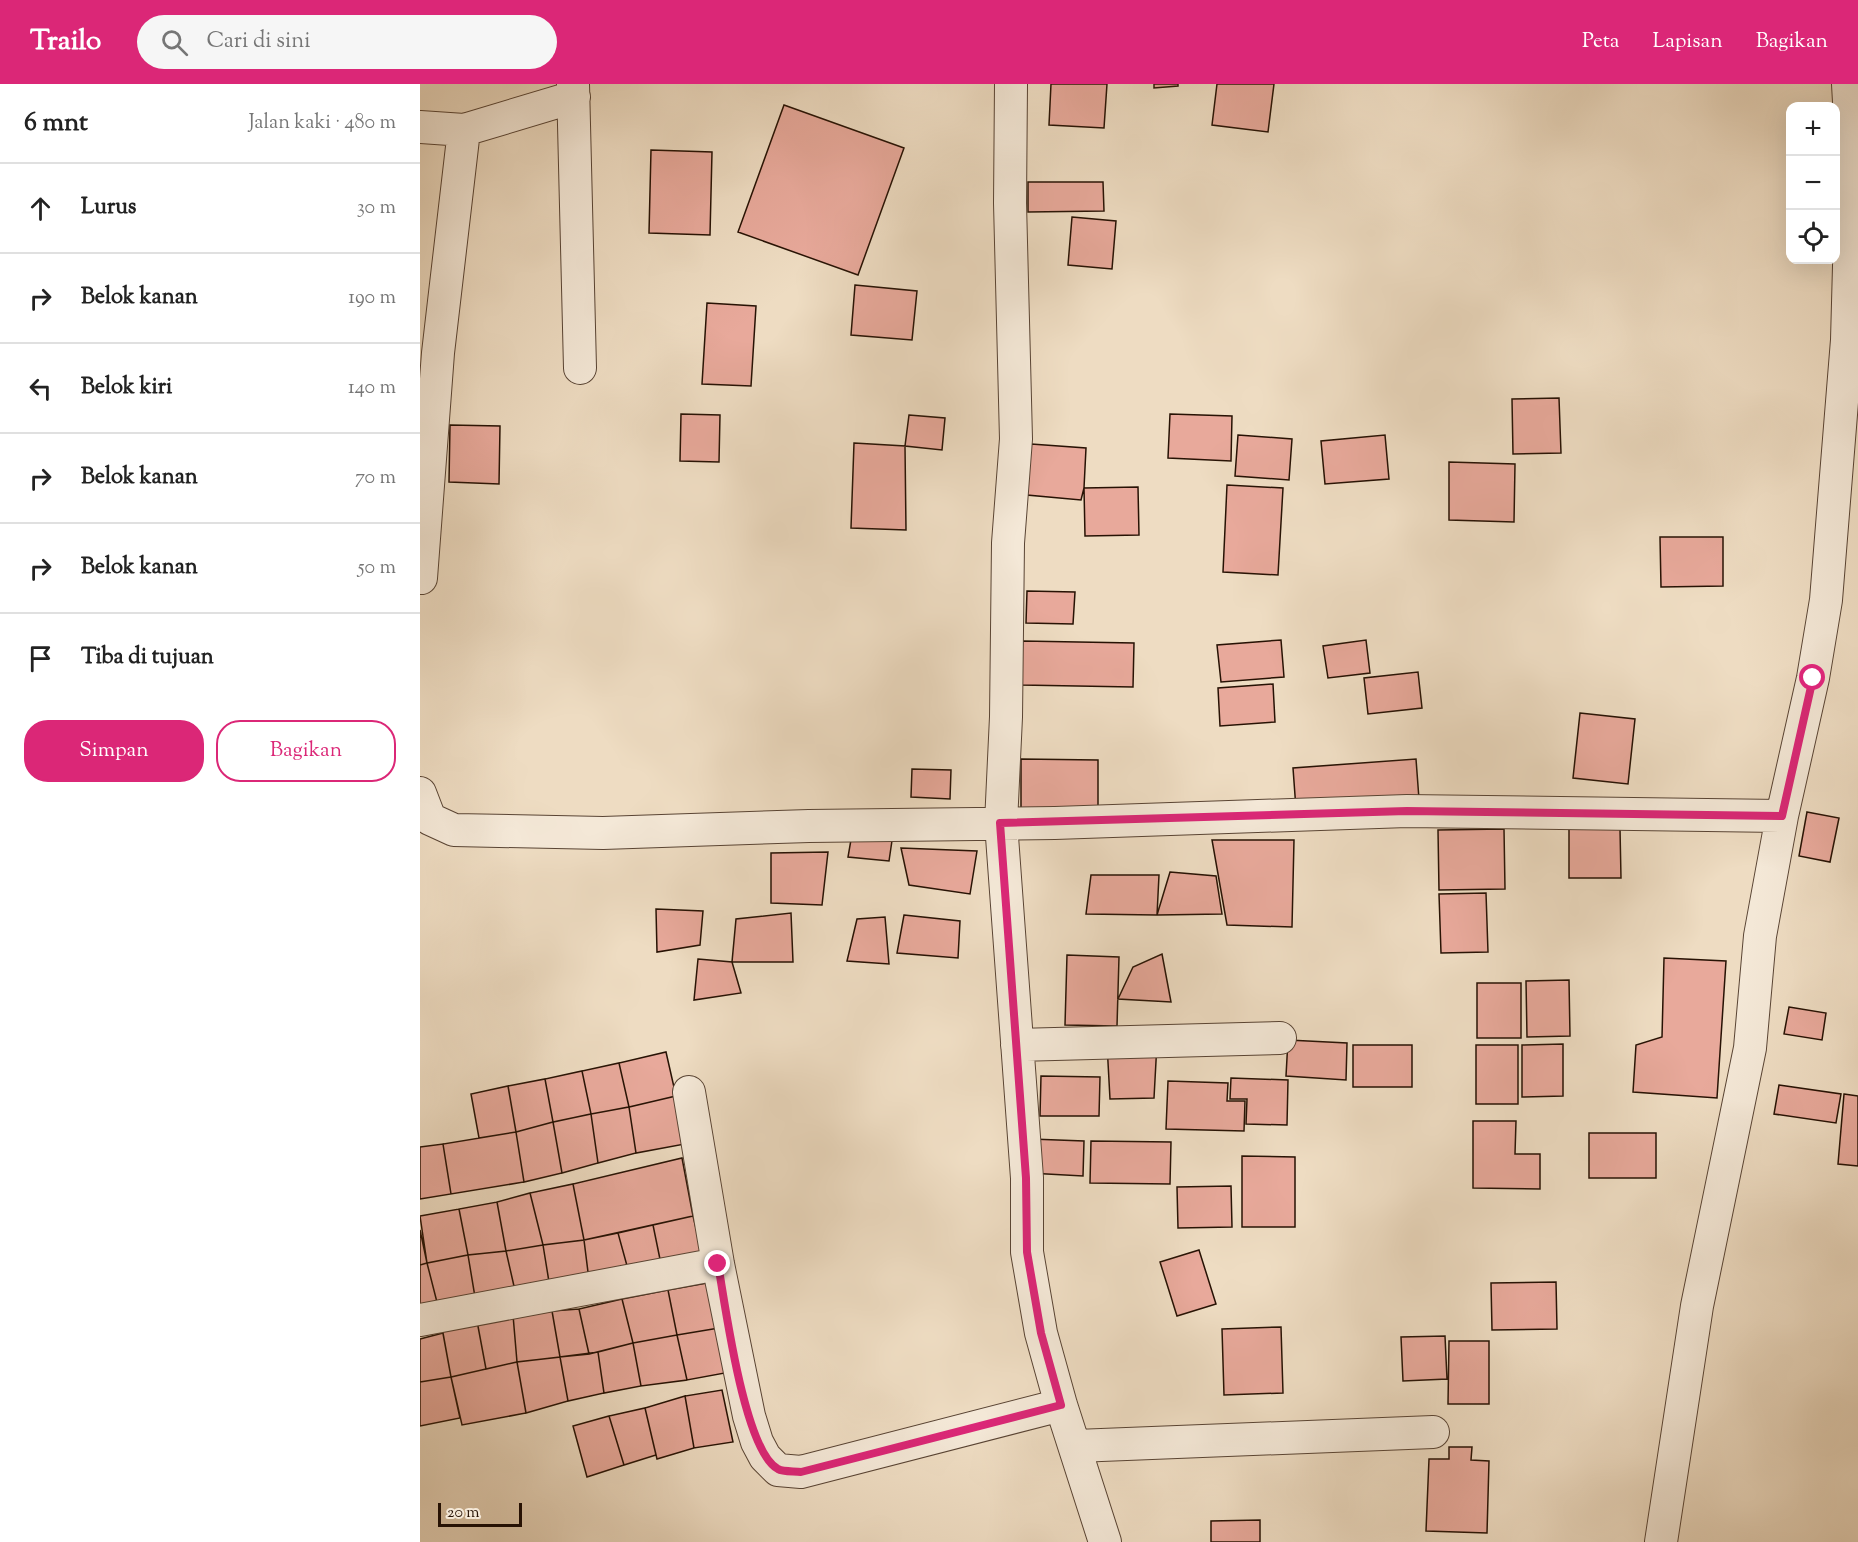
<!DOCTYPE html>
<html lang="id">
<head>
<meta charset="utf-8">
<style>
	body { margin:0; font-family:"Sorts Mill Goudy",serif; background:#f6f6f6; color:#222 }
	.controls { position:absolute; right:18px; top:18px; display:grid; overflow:hidden; border-radius:12px; box-shadow:0 6px 24px #0002 }
	.controls button { width:54px; height:54px; display:grid; place-items:center; padding:0; border:0; border-bottom:2px solid #e0e0e0; background:#fff; color:#222; font:30px sans-serif }
	.scale { position:absolute; left:18px; bottom:15px; width:84px; box-sizing:border-box; padding-left:6px; border:3px solid #271204; border-top:0; font-size:16px; line-height:21px; white-space:nowrap; color:#271204; -webkit-text-stroke:4px #f4e8d7; paint-order:stroke }
	.stop { position:absolute; width:18px; height:18px; margin:-14px; border:4px solid #db2777; border-radius:50%; background:#fff }
	.stop.end { background:#db2777; border-color:#fff; box-shadow:0 2px 6px #0008 }
	.list { margin:0; padding:0; list-style:none }
	h2 { display:flex; justify-content:space-between; align-items:center; height:78px; margin:0; padding:0 24px; font-size:26px }
	h2 small { font-size:20px; font-weight:400; color:#767676 }
	.list li { display:grid; grid-template-columns:39px 1fr auto; gap:18px; align-items:center; box-sizing:border-box; height:90px; padding:0 24px; border-top:2px solid #e0e0e0 }
	.list b { display:block; font-size:22px; white-space:nowrap }
	.list em { font-size:20px; font-style:normal; color:#767676 }
	.actions { display:flex; gap:12px; padding:18px 24px }
	.actions a { flex:1; padding:14px 0; border:2px solid #db2777; border-radius:24px; text-align:center; font-size:21px; color:#db2777 }
	.actions .main { background:#db2777; color:#fff }
	.icon { flex:none; width:33px; height:33px; fill:none; stroke:currentColor; stroke-width:2; stroke-linecap:round; stroke-linejoin:round }
	.map { position:relative; flex:none; width:1438px; height:1458px; overflow:hidden }
	header { display:flex; align-items:center; gap:36px; box-sizing:border-box; height:84px; padding:0 30px; background:#db2777; color:#fff }
	header strong { font-size:28px }
	nav { display:flex; gap:33px; margin-inline-start:auto; font-size:21px }
	.search { width:420px; height:54px; background:#f6f6f6; display:flex; align-items:center; gap:15px; box-sizing:border-box; padding:0 21px; border-radius:33px; color:#767676; font-size:22px }
	main { display:flex }
	aside { flex:1; background:#fff }
	.map>svg:first-child { display:block }
</style>
</head>
<body>
<header>
<strong>Trailo</strong>
<div class="search"><svg class="icon" aria-label="search" viewBox="0 0 24 24"><circle cx="10" cy="10" r="6"/><path d="M15 15l6 6"/></svg>Cari di sini</div>
<nav><a>Peta</a><a>Lapisan</a><a>Bagikan</a></nav>
</header>
<main>
<aside>
<h2>6 mnt<small>Jalan kaki · 480 m</small></h2>
<ul class="list">
<li><svg class="icon" aria-label="ahead" viewBox="0 0 24 24"><path d="M12 20V5M6 11l6-6 6 6"/></svg><div><b>Lurus</b></div><em>30 m</em></li>
<li><svg class="icon" aria-label="right" viewBox="0 0 24 24"><path d="M7 20v-9h11M14 6l5 5-5 5"/></svg><div><b>Belok kanan</b></div><em>190 m</em></li>
<li><svg class="icon" aria-label="left" viewBox="0 0 24 24"><path d="M17 20v-9H6M10 6l-5 5 5 5"/></svg><div><b>Belok kiri</b></div><em>140 m</em></li>
<li><svg class="icon" aria-label="right" viewBox="0 0 24 24"><path d="M7 20v-9h11M14 6l5 5-5 5"/></svg><div><b>Belok kanan</b></div><em>70 m</em></li>
<li><svg class="icon" aria-label="right" viewBox="0 0 24 24"><path d="M7 20v-9h11M14 6l5 5-5 5"/></svg><div><b>Belok kanan</b></div><em>50 m</em></li>
<li><svg class="icon" aria-label="arrive" viewBox="0 0 24 24"><path d="M6 21V4h12l-3 4 3 4H6"/></svg><div><b>Tiba di tujuan</b></div></li>
</ul>
<div class="actions"><a class="main">Simpan</a><a>Bagikan</a></div>
</aside>
<div class="map">
<svg width="1438" height="1458" viewBox="0 0 1438 1458">
	<rect width="100%" height="100%" fill="#eedcc2"/>
	<filter id="stains"><feTurbulence type="fractalNoise" baseFrequency=".00333" numOctaves="4"/><feColorMatrix values="0 0 0 0 .2 0 0 0 0 .09 0 0 0 0 .02 0 0 0 .5 -.17"/></filter>
	<radialGradient id="worn" r=".72"><stop offset=".6" stop-color="#630" stop-opacity="0"/><stop offset="1" stop-color="#630" stop-opacity=".3"/></radialGradient>
	<path fill="#e8a99b" stroke="#271204" stroke-width="1.5" d="M631,0H687L684,44L629,41Z
		M734,0H758V2L734,4Z
		M797,0H854L848,48L792,41Z
		M364,21L484,64L438,191L318,148Z
		M231,66L292,68L290,151L229,149Z
		M608,98H683L684,127L608,128Z
		M652,133L696,137L692,185L648,181Z
		M435,201L497,207L492,256L431,251Z
		M287,219L336,222L331,302L282,300Z
		M1139,314L1141,369L1093,370L1092,315Z
		M261,330L300,331L299,378L260,377Z
		M750,330L812,332L811,377L748,374Z
		M489,331L525,334L522,366L485,362Z
		M30,341L80,342L79,400L29,398Z
		M818,351L872,355L869,396L815,392Z
		M965,351L969,395L905,400L901,357Z
		M434,359L485,362L486,446L431,444Z
		M611,360L666,364L664,404L661,416L607,411Z
		M1029,378L1095,380L1094,438L1029,436Z
		M807,401L863,404L858,491L803,488Z
		M718,403L719,451L665,452L664,404Z
		M1240,453H1303V502L1241,503Z
		M607,507L655,508L653,540L606,539Z
		M861,556L864,593L801,598L797,561Z
		M946,556L950,589L908,594L903,562Z
		M602,557L714,559L713,603L601,601Z
		M998,588L1002,624L948,630L944,594Z
		M853,600L855,638L800,642L798,604Z
		M1160,629L1215,635L1208,700L1153,694Z
		M601,675L678,676V727L601,726Z
		M996,675L999,715L876,725L873,684Z
		M492,685L531,686L530,715L491,713Z
		M1387,728L1419,734L1410,778L1379,772Z
		M474,743L469,777L428,773L433,744Z
		M1084,745L1085,805L1019,806L1018,746Z
		M1149,745H1200L1201,794H1149Z
		M792,756H874L872,843L807,841Z
		M481,764L557,767L550,810L489,801Z
		M408,768L402,821L351,819V769Z
		M750,788L796,792L802,830L737,831Z
		M671,791H739L737,831L666,830Z
		M1066,809L1068,868L1021,869L1019,810Z
		M236,825L283,827L280,861L237,868Z
		M371,829L373,878H312L316,835Z
		M484,831L540,837L538,874L477,869Z
		M465,833L469,880L427,877L437,835Z
		M742,870L751,918L698,915L713,883Z
		M647,871L699,873L697,942L645,941Z
		M1244,874L1306,877L1297,1014L1213,1008L1216,961L1242,953Z
		M278,875L312,878L321,909L274,916Z
		M1149,896L1150,952L1107,953L1106,897Z
		M1057,899H1101V954H1057Z
		M1369,923L1406,929L1402,956L1364,950Z
		M868,956L927,959L926,996L866,992Z
		M737,959L734,1014L690,1015L687,960Z
		M1143,960V1012L1102,1013V961Z
		M933,961H992V1003H933Z
		M1056,961H1098V1020H1056Z
		M246,968L256,1012L209,1023L199,979Z
		M199,979L209,1023L171,1030L162,987Z
		M162,987L171,1030L133,1038L125,995Z
		M621,992L680,993L679,1032H620Z
		M811,994L868,996L867,1041L826,1040L827,1015H810Z
		M125,995L133,1038L96,1048L88,1002Z
		M748,997L808,999L807,1017H825L824,1047L746,1045Z
		M1359,1001L1421,1010L1416,1039L1354,1030Z
		M88,1002L96,1048L59,1054L51,1010Z
		M1424,1010L1438,1012V1082L1418,1080Z
		M256,1012L265,1060L216,1069L209,1023Z
		M209,1023L216,1069L178,1079L171,1030Z
		M171,1030L178,1079L142,1089L133,1038Z
		M1053,1037H1096L1095,1070H1120V1105L1053,1104Z
		M133,1038L142,1089L104,1098L96,1048Z
		M96,1048L104,1098L31,1110L23,1060Z
		M1169,1049H1236V1094H1169Z
		M611,1055L664,1057L663,1092L609,1089Z
		M671,1057L751,1058L750,1100L670,1099Z
		M23,1060L31,1110L0,1115V1063Z
		M822,1072L875,1073V1143H822Z
		M262,1074L273,1132L164,1156L153,1100Z
		M153,1100L164,1156L123,1161L110,1109Z
		M811,1102L812,1143L758,1144L757,1103Z
		M110,1109L123,1161L86,1167L77,1118Z
		M77,1118L86,1167L48,1171L39,1125Z
		M39,1125L48,1171L7,1179L0,1132Z
		M273,1132L284,1176L242,1185L233,1141Z
		M233,1141L242,1185L209,1189L198,1149Z
		M0,1146L7,1179L0,1181Z
		M198,1149L209,1189L169,1196L164,1156Z
		M164,1156L169,1196L130,1204L123,1161Z
		M123,1161L130,1204L96,1211L86,1167Z
		M779,1166L796,1220L757,1232L740,1178Z
		M86,1167L96,1211L56,1219L48,1171Z
		M48,1171L56,1219L19,1226L7,1179Z
		M7,1179L19,1226L0,1228V1181Z
		M1136,1198L1137,1245L1072,1246L1071,1199Z
		M287,1199L299,1244L257,1251L248,1206Z
		M248,1206L257,1251L213,1259L202,1215Z
		M202,1215L213,1259L169,1270L159,1225Z
		M159,1225L169,1270L140,1273L132,1227Z
		M132,1227L140,1273L97,1278L93,1231Z
		M93,1231L97,1278L66,1285L57,1237Z
		M57,1237L66,1285L31,1293L22,1244Z
		M861,1243L863,1309L804,1311L802,1245Z
		M299,1244L305,1289L267,1296L257,1251Z
		M23,1249L31,1293L0,1298V1255Z
		M257,1251L267,1296L221,1302L213,1259Z
		M1025,1252L1027,1295L983,1297L981,1253Z
		M1029,1257H1069V1320H1028Z
		M213,1259L221,1302L184,1309L178,1268Z
		M178,1268L184,1309L148,1317L140,1273Z
		M140,1273L148,1317L106,1329L97,1278Z
		M97,1278L106,1329L42,1341L31,1293Z
		M31,1293L40,1334L0,1342V1298Z
		M302,1306L313,1358L274,1364L265,1312Z
		M265,1312L274,1364L237,1375L225,1324Z
		M225,1324L236,1371L204,1381L189,1332Z
		M189,1332L204,1381L167,1393L153,1342Z
		M1029,1363H1052L1051,1376L1069,1377L1067,1449L1006,1447L1009,1375H1029Z
		M840,1436V1458H791V1437Z"/>
	<g fill="none" stroke-linecap="round" stroke-linejoin="round">
		<defs>
			<path id="minor" d="M153,0L160,284
				M591,0L590,119L596,355L588,459L586,633L581,739L607,1094V1168L621,1249L641,1321L685,1458
				M0,43L44,46L154,13
				M1,494L18,269L44,46
				M0,709L10,735L34,746L183,749L389,742L635,739L987,727L1362,732
				M597,961L860,954
				M269,1008L298,1180L329,1332L337,1358L345,1373L358,1386L381,1388L641,1321
				M0,1236L298,1180
				M656,1362L1013,1348
				M1241,1458L1277,1222L1330,964L1340,852L1362,732L1393,594L1406,516L1427,256L1432,71L1428,0"/>
		</defs>
		<use href="#minor" stroke="#594434" stroke-width="34"/>
		<use href="#minor" stroke="#f4e8d7" stroke-width="32"/>
	</g>
	<g fill="none" stroke-linecap="round" stroke-linejoin="round">
		<path stroke="#db2777" stroke-width="8" d="M298,1180C305,1219 324,1367 358,1385C363,1388 374,1387 381,1388L641,1321L621,1249L607,1168L606,1094L580,739L987,727L1362,732L1393,594"/>
	</g>
	<rect width="100%" height="100%" filter="url(#stains)"/>
	<rect width="100%" height="100%" fill="url(#worn)"/>
</svg>
<div class="controls">
<button>+</button>
<button>−</button>
<button><svg class="icon" aria-label="locate" viewBox="0 0 24 24"><circle cx="12" cy="12" r="6"/><path d="M12 2v4M12 18v4M2 12h4M18 12h4"/></svg></button>
</div>
<div class="scale">20 m</div>
<div class="stop" style="left:1393px;top:594px"></div>
<div class="stop end" style="left:298px;top:1180px"></div>
</div>
</main>
</body>
</html>
